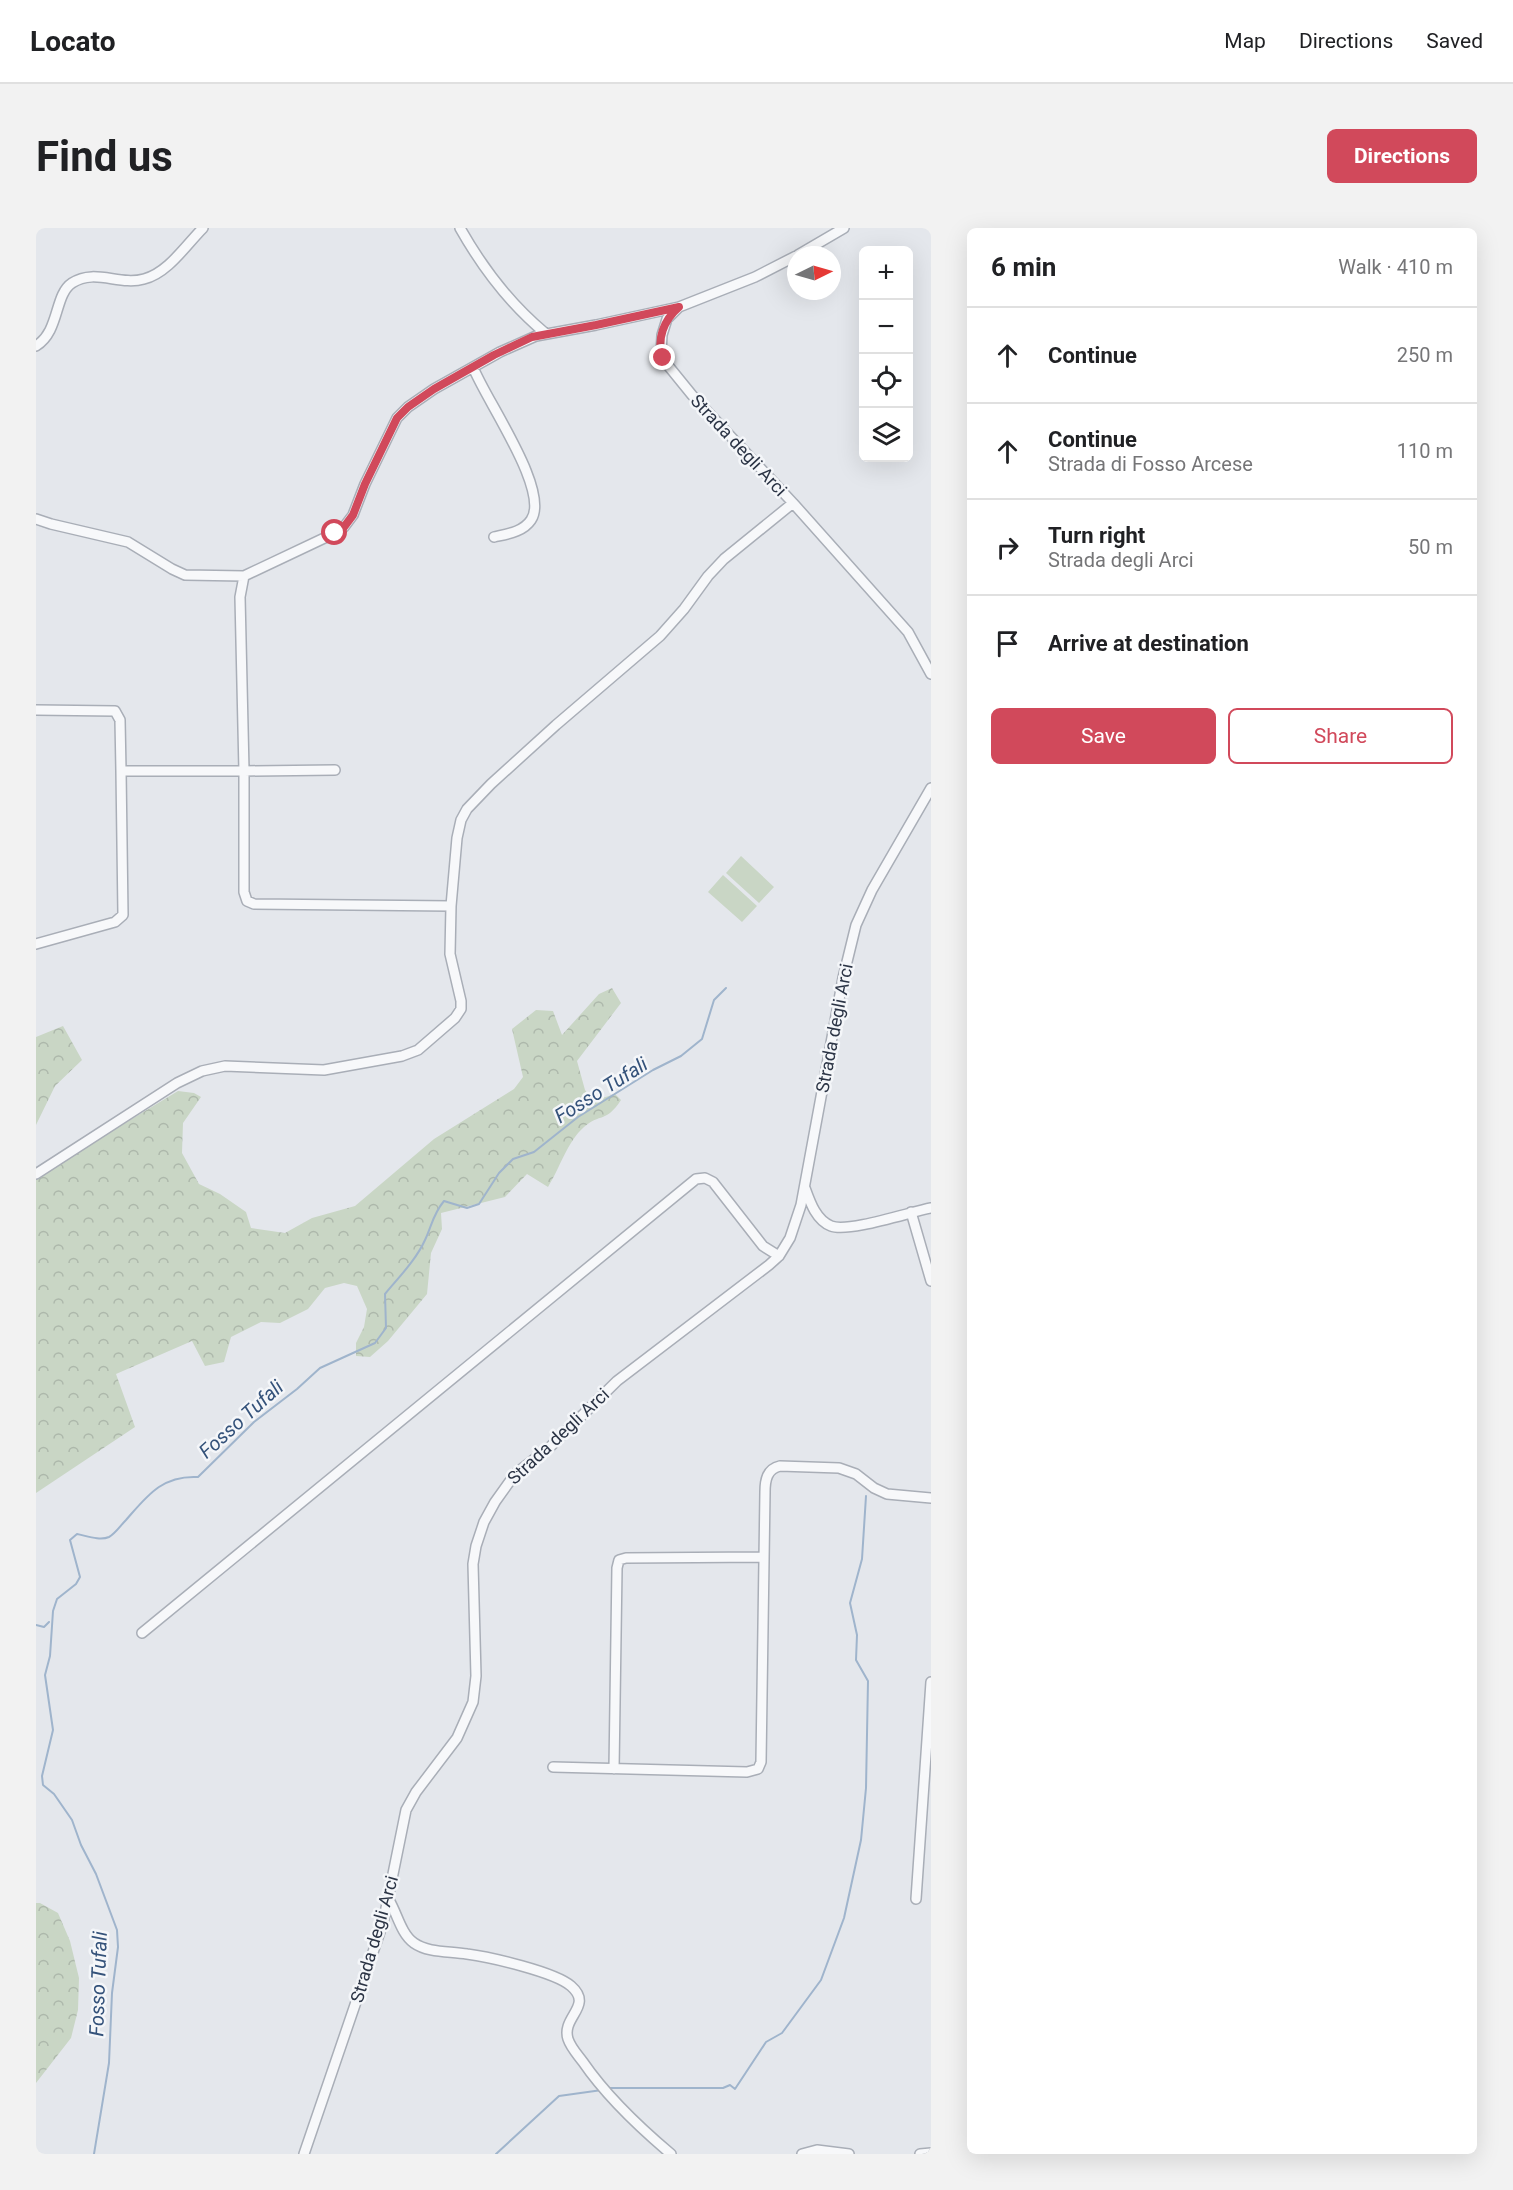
<!DOCTYPE html>
<html lang="en">
<head>
<meta charset="utf-8">
<style>
	body { margin:0; font-family:Roboto,sans-serif; background:#f2f2f2; color:#202124 }
	.controls { position:absolute; right:18px; top:18px; display:grid; overflow:hidden; border-radius:9px; box-shadow:0 6px 24px #0002 }
	.controls button { width:54px; height:54px; display:grid; place-items:center; padding:0; border:0; border-bottom:2px solid #e0e0e0; background:#fff; color:#202124; font:30px sans-serif }
	.compass { position:absolute; left:751px; top:18px; width:54px; height:54px; border-radius:50%; background:#fff; box-shadow:0 6px 24px #0002; rotate:85deg }
	.stop { position:absolute; width:18px; height:18px; margin:-14px; border:4px solid #d1495b; border-radius:50%; background:#fff }
	.stop.end { background:#d1495b; border-color:#fff; box-shadow:0 2px 6px #0008 }
	.list { margin:0; padding:0; list-style:none }
	h2 { display:flex; justify-content:space-between; align-items:center; height:78px; margin:0; padding:0 24px; font-size:26px }
	h2 small { font-size:20px; font-weight:400; color:#757577 }
	.list li { display:grid; grid-template-columns:39px 1fr auto; gap:18px; align-items:center; box-sizing:border-box; height:96px; padding:0 24px; border-top:2px solid #e0e0e0 }
	.list b { display:block; font-size:22px; white-space:nowrap }
	.list p { margin:0; font-size:20px; white-space:nowrap; color:#757577 }
	.list em { font-size:20px; font-style:normal; color:#757577 }
	.actions { display:flex; gap:12px; padding:18px 24px }
	.actions a { flex:1; padding:14px 0; border:2px solid #d1495b; border-radius:9px; text-align:center; font-size:21px; color:#d1495b }
	.actions .main { background:#d1495b; color:#fff }
	.icon { flex:none; width:33px; height:33px; fill:none; stroke:currentColor; stroke-width:2; stroke-linecap:round; stroke-linejoin:round }
	.map { position:relative; flex:none; width:895px; height:1926px; overflow:hidden; border-radius:9px }
	header { display:flex; align-items:center; gap:36px; box-sizing:border-box; height:84px; padding:0 30px; background:#fff; border-bottom:2px solid #e0e0e0 }
	header strong { font-size:28px }
	nav { display:flex; gap:33px; margin-inline-start:auto; font-size:21px }
	.intro { display:flex; align-items:center; justify-content:space-between; box-sizing:border-box; height:144px; padding:0 36px }
	h1 { margin:0; font-size:42px }
	.button { padding:15px 27px; border-radius:9px; background:#d1495b; color:#fff; font-size:21px; font-weight:700 }
	main { display:flex; gap:36px; padding:0 36px }
	aside { flex:1; background:#fff; border-radius:9px; box-shadow:0 6px 24px #0002 }
	.map>svg:first-child { display:block }
</style>
</head>
<body>
<header>
<strong>Locato</strong>
<nav><a>Map</a><a>Directions</a><a>Saved</a></nav>
</header>
<div class="intro"><h1>Find us</h1><a class="button">Directions</a></div>
<main>
<div class="map">
<svg width="895" height="1926" viewBox="0 0 895 1926">
	<defs>
		<pattern id="forest-crowns" width="20" height="18" patternUnits="userSpaceOnUse" patternTransform="scale(1.5)"><rect width="20" height="18" fill="#c9d6c5"/><path d="M2 6a3 3 0 1 1 6 0M12 15a3 3 0 1 1 6 0" fill="none" stroke="#adb8ab"/></pattern>
	</defs>
	<rect width="100%" height="100%" fill="#e4e7ec"/>
	<path fill="#c9d6c5" d="M705,628L738,659L723,675L690,645Z
		M687,647L721,678L706,694L672,664Z"/>
	<path fill="url(#forest-crowns)" d="M576,760L585,775L541,833L549,862L557,873L579,866L585,872C570,895 564,885 548,899C531,914 524,940 512,959L491,946L469,969L405,985L406,1001L395,1025L391,1066L352,1113L334,1129L320,1128V1115L328,1099L331,1081L321,1058L308,1055L289,1060L272,1081L244,1095L225,1094L195,1109L188,1134L169,1138L156,1113L80,1146L99,1199L0,1265V949L142,863L158,865L165,869L147,895L146,925L163,956L184,966L210,984L215,1000L249,1005L276,990L319,978L398,911L478,861L487,849L476,801L500,782L517,783L526,807L563,766Z
		M27,798L46,832L19,858L0,897V809Z
		M0,1675H4L22,1685L34,1713L43,1750L42,1782L35,1810L0,1855Z"/>
	<g fill="none" stroke-linecap="round" stroke-linejoin="round">
		<path stroke="#9fb4cc" stroke-width="2" d="M0,1397L8,1399L13,1394
			M571,1860H687L694,1857L699,1861L730,1814L746,1805L785,1752L808,1690L825,1612L830,1560L832,1453L820,1432L821,1407L814,1375L826,1331L830,1268
			M58,1926L73,1835L76,1765L82,1719L81,1702L60,1646L45,1617L36,1592L18,1566L7,1557L6,1548L17,1502L9,1447L14,1428L17,1383L21,1371L40,1356L44,1349L34,1312L41,1306C51,1308 64,1313 73,1309C79,1306 85,1297 90,1292C111,1268 126,1247 162,1249L218,1194L261,1161L284,1140L339,1115L350,1100L349,1066C363,1049 380,1032 389,1012C396,997 397,986 408,973L431,980L443,976L463,945L477,931L498,924L542,889L617,842L645,828L666,811L678,772L690,760
			M460,1926L523,1868L566,1862"/>
		<defs>
			<path id="street" d="M424,0C446,39 474,76 509,105
				M762,27L808,0
				M760,28L719,49L643,79L631,91L626,107L625,125L630,135L656,167L757,275L872,404L895,446
				M0,118C24,103 18,67 36,55C59,40 83,58 108,51C132,45 150,17 167,0
				M437,139C449,171 515,263 495,292C487,304 471,306 458,309
				M0,291L15,296L92,314L136,341L149,347L208,348
				M0,482L79,483L84,492L85,543H208L204,369L208,348L299,305L308,299L317,287L329,256L361,190L372,179L398,161L464,124L500,108L560,97L643,79
				M299,542L208,543V664L211,673L218,676L415,678
				M0,716L79,694L87,687L85,543
				M0,946L141,855L166,843L189,838L288,842L366,828L382,822L419,790L425,781V773L414,726L415,678L421,610L425,592L431,581L455,556L520,497L624,408L648,381L672,348L688,331L757,275
				M769,960C774,974 780,992 795,998C812,1005 874,984 895,980
				M875,984L895,1053
				M106,1405L660,951L669,950L677,954L727,1018L743,1028
				M517,1539L711,1544L722,1541L725,1534L729,1264C729,1252 731,1241 744,1238L803,1240L820,1246L838,1260L851,1266L895,1270
				M578,1541L581,1340L583,1332L590,1330L728,1329
				M880,1671L895,1454
				M353,1672C361,1685 365,1706 378,1715C392,1725 414,1723 431,1726C454,1729 519,1744 535,1758C558,1778 525,1789 532,1811C535,1820 542,1827 547,1834C571,1869 603,1899 635,1926
				M268,1926L347,1695L370,1582L380,1564L421,1510L437,1474L440,1448L437,1336L440,1318L448,1294L459,1274L479,1246L514,1219L581,1153L733,1037L743,1028L754,1010L765,977L807,750L820,697L836,662L895,560
				M766,1926L781,1922L813,1926
				M884,1926L895,1925"/>
		</defs>
		<use href="#street" stroke="#a9aeb7" stroke-width="12"/>
		<use href="#street" stroke="#f7f8fa" stroke-width="9"/>
	</g>
	<g fill="none" stroke-linecap="round" stroke-linejoin="round">
		<path stroke="#d1495b" stroke-width="8" d="M299,305L308,299L317,287L329,256L361,190L372,179L398,161L458,127L496,109L560,97L643,79C628,92 620,111 627,130"/>
	</g>
	<g text-anchor="middle" dominant-baseline="central" stroke-width="5" stroke-linejoin="round" paint-order="stroke">
		<g font-size="18" fill="#2b3445" stroke="#f4f6f9">
			<text transform="translate(703 217) rotate(47)">Strada degli Arci</text>
			<text transform="translate(798 800) rotate(-79)">Strada degli Arci</text>
			<text transform="translate(522 1208) rotate(-43)">Strada degli Arci</text>
			<text transform="translate(338 1711) rotate(-74)">Strada degli Arci</text>
		</g>
		<g font-size="20" font-style="italic" fill="#34527a" stroke="#f4f6f9">
			<text transform="translate(565 862) rotate(-32)">Fosso Tufali</text>
			<text transform="translate(205 1191) rotate(-42)">Fosso Tufali</text>
			<text transform="translate(62 1756) rotate(-88)">Fosso Tufali</text>
		</g>
	</g>
</svg>
<div class="controls">
<button>+</button>
<button>−</button>
<button><svg class="icon" aria-label="locate" viewBox="0 0 24 24"><circle cx="12" cy="12" r="6"/><path d="M12 2v4M12 18v4M2 12h4M18 12h4"/></svg></button>
<button><svg class="icon" aria-label="layers" viewBox="0 0 24 24"><path d="M12 4l9 5-9 5-9-5zM3 14l9 5 9-5"/></svg></button>
</div>
<svg class="compass" viewBox="-18 -18 36 36"><path d="M0-13l5 13h-10z" fill="#e53935"/><path d="M0 13l5-13h-10z" fill="#757577"/></svg>
<div class="stop" style="left:299px;top:305px"></div>
<div class="stop end" style="left:627px;top:130px"></div>
</div>
<aside>
<h2>6 min<small>Walk · 410 m</small></h2>
<ul class="list">
<li><svg class="icon" aria-label="ahead" viewBox="0 0 24 24"><path d="M12 20V5M6 11l6-6 6 6"/></svg><div><b>Continue</b></div><em>250 m</em></li>
<li><svg class="icon" aria-label="ahead" viewBox="0 0 24 24"><path d="M12 20V5M6 11l6-6 6 6"/></svg><div><b>Continue</b><p>Strada di Fosso Arcese</p></div><em>110 m</em></li>
<li><svg class="icon" aria-label="right" viewBox="0 0 24 24"><path d="M7 20v-9h11M14 6l5 5-5 5"/></svg><div><b>Turn right</b><p>Strada degli Arci</p></div><em>50 m</em></li>
<li><svg class="icon" aria-label="arrive" viewBox="0 0 24 24"><path d="M6 21V4h12l-3 4 3 4H6"/></svg><div><b>Arrive at destination</b></div></li>
</ul>
<div class="actions"><a class="main">Save</a><a>Share</a></div>
</aside>
</main>
</body>
</html>
